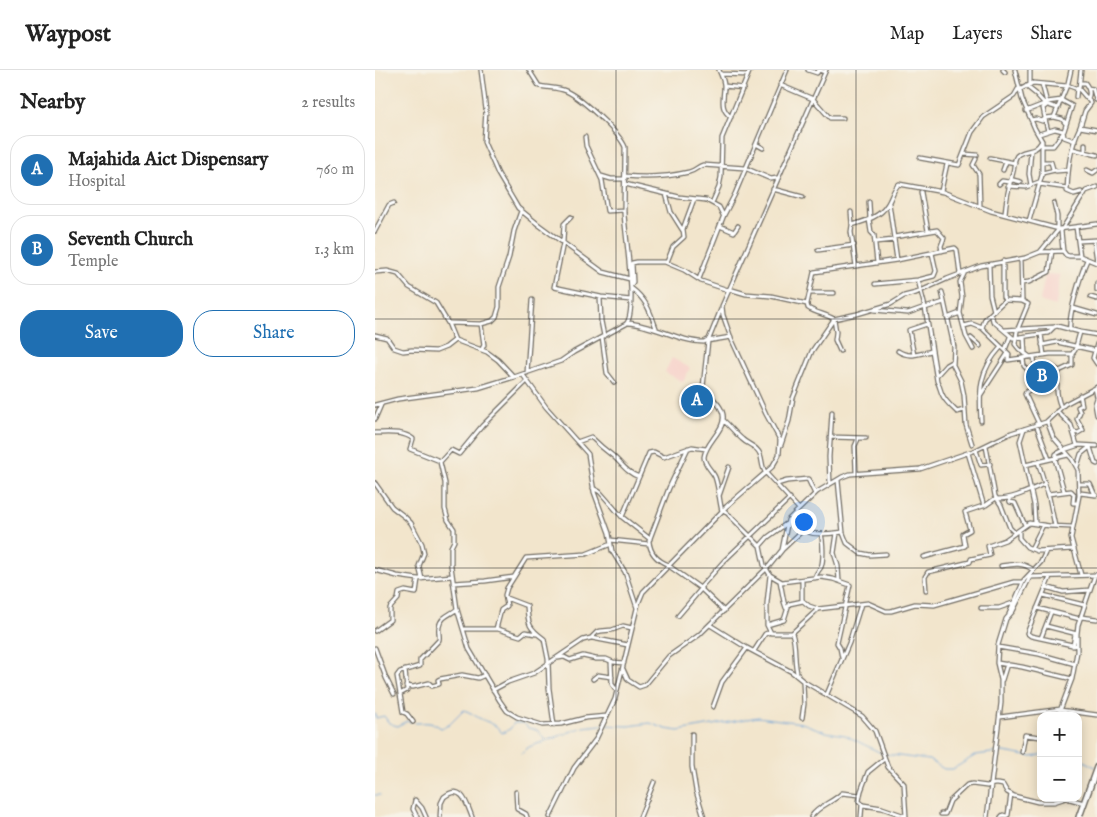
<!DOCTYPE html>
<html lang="en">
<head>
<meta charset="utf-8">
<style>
	body { margin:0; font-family:"IM FELL English",serif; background:#f6f6f6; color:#222 }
	.controls { position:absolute; right:15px; bottom:15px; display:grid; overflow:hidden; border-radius:10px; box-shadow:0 2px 12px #0003 }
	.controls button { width:45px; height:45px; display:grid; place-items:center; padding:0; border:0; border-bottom:1px solid #e0e0e0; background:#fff; color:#222; font:25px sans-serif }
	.you { position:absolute; left:428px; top:451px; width:18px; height:18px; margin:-12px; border:4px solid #fff; border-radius:50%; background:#1a73e8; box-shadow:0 0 0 8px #1a73e833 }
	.badge { display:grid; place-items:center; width:32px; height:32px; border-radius:50%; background:#1f6fb2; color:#fff; font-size:16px; font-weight:700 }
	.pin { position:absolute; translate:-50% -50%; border:2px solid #fff; box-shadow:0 1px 5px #0006 }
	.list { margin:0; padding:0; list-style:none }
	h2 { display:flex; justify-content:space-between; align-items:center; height:65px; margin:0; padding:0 20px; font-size:21px }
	h2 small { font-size:16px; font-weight:400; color:#767676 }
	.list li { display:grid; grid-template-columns:32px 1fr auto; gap:15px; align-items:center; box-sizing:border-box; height:70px; margin:0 10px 10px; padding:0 10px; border:1px solid #e0e0e0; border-radius:20px }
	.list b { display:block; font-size:19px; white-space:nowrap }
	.list p { margin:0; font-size:16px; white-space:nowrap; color:#767676 }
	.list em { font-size:16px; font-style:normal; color:#767676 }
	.actions { display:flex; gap:10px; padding:15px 20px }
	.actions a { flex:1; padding:11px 0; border:1px solid #1f6fb2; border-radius:20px; text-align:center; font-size:18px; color:#1f6fb2 }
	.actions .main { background:#1f6fb2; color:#fff }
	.map { position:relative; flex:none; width:722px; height:747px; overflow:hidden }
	header { display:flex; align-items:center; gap:30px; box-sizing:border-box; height:70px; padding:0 25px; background:#fff; border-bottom:1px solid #e0e0e0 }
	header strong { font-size:24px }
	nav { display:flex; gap:28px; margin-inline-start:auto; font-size:18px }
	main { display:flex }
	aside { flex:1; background:#fff }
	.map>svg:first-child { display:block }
</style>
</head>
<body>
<header>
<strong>Waypost</strong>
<nav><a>Map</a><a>Layers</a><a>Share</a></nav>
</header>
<main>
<aside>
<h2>Nearby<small>2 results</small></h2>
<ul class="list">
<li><span class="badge">A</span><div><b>Majahida Aict Dispensary</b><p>Hospital</p></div><em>760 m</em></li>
<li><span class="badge">B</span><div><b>Seventh Church</b><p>Temple</p></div><em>1.3 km</em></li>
</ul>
<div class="actions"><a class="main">Save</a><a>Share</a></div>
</aside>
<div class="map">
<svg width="722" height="747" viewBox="0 0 722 747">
	<rect width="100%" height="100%" fill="#f7f3e8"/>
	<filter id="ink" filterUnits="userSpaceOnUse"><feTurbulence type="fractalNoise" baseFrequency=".02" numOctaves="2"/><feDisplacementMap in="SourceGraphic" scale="10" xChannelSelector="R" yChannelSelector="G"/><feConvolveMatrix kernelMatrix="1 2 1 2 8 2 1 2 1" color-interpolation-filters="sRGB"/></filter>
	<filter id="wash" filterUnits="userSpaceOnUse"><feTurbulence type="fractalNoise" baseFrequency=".0096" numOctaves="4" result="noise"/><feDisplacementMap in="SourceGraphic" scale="20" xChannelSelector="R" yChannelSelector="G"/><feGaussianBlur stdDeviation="1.12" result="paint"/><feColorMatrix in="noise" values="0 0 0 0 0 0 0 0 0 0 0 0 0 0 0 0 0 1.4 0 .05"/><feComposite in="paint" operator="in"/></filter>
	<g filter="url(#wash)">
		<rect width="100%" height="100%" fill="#f2e5cc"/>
		<path fill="#f7d1c9" d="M676,204L685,205L681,236L667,232L665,230L670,206Z
			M297,288L315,298L308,312L290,302Z"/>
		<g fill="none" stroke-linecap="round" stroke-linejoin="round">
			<path stroke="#68a0d6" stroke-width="1" d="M0,644L1,648L9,646L14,653L22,656L32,651L36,652
				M40,653C51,653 56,651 66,658L74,655L89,640C95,642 99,645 104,648C113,653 121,653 127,663L135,659L139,653H149L153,658L162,660L171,670
				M146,683L154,677L208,657L226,655L254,656L275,653L291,659L303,661L383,647L427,653L451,662L470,665L506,683
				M509,684L554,690L569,699H578L601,685L616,683L629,682L657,687L666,685
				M703,688L720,697
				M0,725H5"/>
		</g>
	</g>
	<g filter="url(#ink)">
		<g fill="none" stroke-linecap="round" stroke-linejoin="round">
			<defs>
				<path id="minor" d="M106,0L111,40L109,72L123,104L143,138L164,155L228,202L255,209
					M344,0C346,5 349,10 349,16C349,29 344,38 356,47
					M433,0L442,3L444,0L450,2
					M628,0L630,2
					M640,0L647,29L660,59L667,71V105L654,151
					M655,0V15
					M346,4L373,5
					M705,13H710C713,17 716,23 713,28
					M667,14L672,33
					M405,15L438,29L455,48H468
					M692,15L700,18H704L706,0
					M349,16L369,18
					M651,16L661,24L670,34L683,38
					M703,18L716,33L710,41L705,57
					M713,18L718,19L721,30
					M644,20L658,13L692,16
					M701,27L702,18
					M686,30L697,36L689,61
					M672,32L687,30
					M651,41L669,34
					M679,47L687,49L691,54
					M670,48L668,38L672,35
					M670,49L673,61
					M656,50L661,49L667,51L671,48L679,47L693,13L696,0
					M664,64L680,59L688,61L689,67L700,71
					M210,67L211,76L227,110L232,141L249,140
					M381,74L388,78
					M710,74V82
					M668,76H678L688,63
					M698,79L722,85
					M589,84L602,85
					M545,88L584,95L597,62L608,47L639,26L643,19
					M615,88L640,93
					M601,89L598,95L604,104L605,137
					M668,92H676L678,99L681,101L693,100
					M628,100L631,92
					M712,100L718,103L722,100
					M667,103L680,100
					M226,106L236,109H250
					M250,106C272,108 293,107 314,102C320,101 323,96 328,95L370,98L396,109L402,108
					M635,111L638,110L646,112
					M250,114L304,127L331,130L344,137L348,145
					M624,114L627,111L634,112
					M664,114L692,118
					M656,115L654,104L656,81
					M633,116L651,117L664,112
					M722,117L711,121L686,161L688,181L691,185L694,186H705L722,193
					M398,119L428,127
					M566,121L572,94
					M546,122L553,161
					M706,122L699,124L692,121C693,99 695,77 705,57L722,60
					M291,124L296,142L308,161
					M494,132L495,149
					M337,133L344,117L346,107L347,68L375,0
					M514,133L522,190
					M679,133L682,146V158
					M476,142L477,155L476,162L481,196
					M630,144C631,129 634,116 638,102C640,96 638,87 644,84C654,78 659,84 667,71
					M494,149L496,162L499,165L502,193
					M477,155C490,151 505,147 512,135C517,128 518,119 524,114L568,122L616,141L684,159L722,154
					M345,156L359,162L363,156
					M701,157L705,186
					M0,161L14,135L19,133
					M519,167L562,160L569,168L566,176L567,181
					M703,171L722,170
					M719,171L722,191
					M188,172L189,154L196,147
					M500,172L519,170
					M188,173L179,217L226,227L256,230
					M443,180L479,175
					M666,182L688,181
					M646,189L647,231
					M628,191V227L630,230
					M292,192L298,177L309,167L308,159L319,129
					M614,195L615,225L619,241
					M0,202L12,201L23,204L34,217L61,233L73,253L80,270L112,282L123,290L139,307
					M589,204L585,212L587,227L585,243L591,266L598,279
					M324,209L349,145L360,124L412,0
					M543,210L550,237L562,311C565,316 565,321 568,326C571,332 577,337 582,342L589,340
					M647,213L654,212L674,202L677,181
					M722,213V220
					M500,214L543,210L559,206L561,201L557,183
					M256,215L258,212L257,193L262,192H290L309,200L326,211L353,220
					M256,218C271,229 275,241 281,258
					M354,219L371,224L396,226L432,234L439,202L522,190L580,178L582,180L585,204
					M567,222L579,277L578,295L586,311L589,325L591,355L597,374
					M435,223H459
					M225,227L226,251L229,266
					M715,227L722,229
					M432,234L433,238C441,243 450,244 459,249L461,262L460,270L465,281
					M550,238L569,232
					M698,238L722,245
					M499,240L533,243L550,237
					M614,245L617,247L618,251L638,268L673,263L679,257L682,256L705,262L722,265
					M572,248L585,243
					M74,253L106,254L117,251L121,247L124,237V217L134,187L139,161L146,141
					M253,253C279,255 305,272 329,272L334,269L346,239
					M106,254L109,275L107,279
					M589,256L597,254L607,258
					M630,260L679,257
					M695,260C693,246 706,203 712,190
					M666,264L669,285
					M0,265L12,268L19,278L28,281L37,280L61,281L71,277L80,270
					M227,267L232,303L239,312
					M649,267L650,284
					M596,268L605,276
					M332,271L356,267
					M333,271L328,317C333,325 343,331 347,341C354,358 331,371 329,387C329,395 337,400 340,407C344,418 344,430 347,441
					M722,274L718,288L722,294
					M667,275L682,272L722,281
					M630,280L635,267
					M523,281C533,288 545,284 556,281
					M539,285L534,260L552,254
					M655,287L644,279L640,274L642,261L653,234L647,231L630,230L610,249L607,258L634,284L633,290L675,284H697L700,280L705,262
					M659,287L660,296L666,305L668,312L651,322L650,324L664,354
					M648,289L649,296L653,300L677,297L684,301
					M152,303L157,230
					M148,305L171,337L213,384L219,422L234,463L237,481L250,502L262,538
					M562,305L571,295L578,291
					M152,311L107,356L84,384L76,380L65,392L70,413V439L73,450L79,459V471L76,477V496L82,539L94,579L125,631L132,641L142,647L167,655L186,654L210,648L232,646
					M720,318L722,327
					M605,326L633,283
					M722,328L720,334L722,345
					M0,335L23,329L103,318L139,307L186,291L199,282L251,254C263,242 250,164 249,143C249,121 250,99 250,77C244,62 206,28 191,21C182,17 173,18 164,16L154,0
					M686,337C681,326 681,313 684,301L697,295V284
					M682,341L696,355L702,375
					M0,349L6,335
					M348,350C355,356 360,363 367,369C373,375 382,376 385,384C388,391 386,397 391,403
					M606,351C604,319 604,301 626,277
					M672,351L678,367L697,389L703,400L704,426L696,468L706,505
					M661,354L674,389
					M649,359L645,371L659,435L660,453
					M699,362L703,363L708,360L702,349L705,342L703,337L707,335L705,325
					M0,363C13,363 28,361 38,369L35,379L65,391
					M455,367L491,368
					M202,372L216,367C223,374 230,380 238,386C247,394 252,403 264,407
					M406,375L414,351L418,328L437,281L459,249L482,244L516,234L529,226L541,223L572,209L606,196L650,188L665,182L684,159
					M611,376L620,426L626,435L635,458L640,463
					M715,377L720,393L722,394
					M601,380L606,395L615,394
					M689,380L704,375L722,376
					M593,383L609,436
					M663,392L674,427L680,456
					M650,395L693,385
					M702,397L706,384L716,376
					M391,403L424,439
					M481,403L480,376L483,369
					M463,410L468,463L472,473L485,483L495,485L511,484
					M0,413L17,437L30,447L36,453L47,474L49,483L44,496L47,509
					M402,414L412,411L433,409L440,424
					M455,414L454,387L457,342
					M704,414H715L720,425
					M218,418L225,422L247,447L275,469
					M689,421L680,389L681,384L689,380
					M705,423L721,425
					M673,424L696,421L699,424L698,433H702
					M344,426L354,397
					M634,428L635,432L640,433L650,455
					M622,429C639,429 653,421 669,414
					M349,440L385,476L389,495L395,505L392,533V555L396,563H417C422,578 418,592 423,606
					M247,447L274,383L279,382L289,387L317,377L331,379
					M414,450C432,467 444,465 468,462
					M644,461V468L652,477L662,481L699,479
					M462,463L459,483L463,496L464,511
					M235,470L274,474
					M385,476L393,467L411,454
					M408,479L427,461
					M656,479L668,455
					M549,487L590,476L588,464L595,460L590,442L611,435L621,428
					M294,495C283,491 275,483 274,471L294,418L313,378
					M294,496L325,518L349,541
					M626,496C638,494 648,492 658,500
					M0,500L22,506L43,509L77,506
					M395,505L407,512L446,507L458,509L475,515L462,573L465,578L467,588
					M675,507L652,563L656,566L702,576
					M440,508C441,502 444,501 446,497C449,490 448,470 446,464
					M427,510V530L434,536L443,539L493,533L511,541H516L540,534L559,535L639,512H648
					M405,511L409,532L411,538
					M78,513L110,511L139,507
					M671,517L688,522L715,520
					M325,518L349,491L415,428
					M551,520L550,507L553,502L595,492L596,489L615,485L613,476L630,470L654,453L675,456L697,457
					M668,525L709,535
					M131,528L152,536C153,555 154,558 169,569L173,589L174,618L179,655
					M606,538H624L638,533
					M662,538L705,549
					M634,544L649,510L666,492L671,481
					M303,546L326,519
					M706,547L722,549
					M335,555L372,578L417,602L428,611L487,646L500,661L513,697L529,714L531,747
					M392,555L409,550L414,534L428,531
					M671,556L702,564
					M88,559H123L145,566L150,562L161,564
					M121,559L126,540L132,536L130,525L132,518L151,488L211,484L236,474
					M0,561L15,550V538L23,529L24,523L30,521L41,523L43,509
					M417,563L442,540
					M217,568L253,575
					M666,568L676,542
					M698,576L700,564
					M623,577L664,584L700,594
					M0,578L11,608L19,624
					M379,581L390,564L395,562
					M183,588L189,587L195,590L208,586L221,589H231L238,592L249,593
					M236,592L237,614L242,621
					M622,593L647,597L697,609
					M248,599L253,610L264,617L270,615L294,586L324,565L395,495L407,480L413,450L442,422L467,407L475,404L545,399L601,380L636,363L671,352L690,334L722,317
					M218,609L223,605L237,607
					M627,610L632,594
					M31,616L38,617L54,613L57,616L64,614L63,610L65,609L87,605L103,608L110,605
					M118,620L133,612L159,603L208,570L216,568L222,562L226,561L237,560L248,556L257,558
					M25,624L32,620L30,600
					M452,624L474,573L486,534
					M338,637L347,612L372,578
					M685,640L722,645
					M683,646L697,609L702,582V564L703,555L720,505
					M625,647L686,639
					M427,648L429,634L428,612
					M38,652L32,644L28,642L22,606L25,602L45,596V590L64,570C65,566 63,562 64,557C66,546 75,545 82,539
					M317,664V697L321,721L329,747
					M647,682L650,665L666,667
					M509,689L493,702L486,721L484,731L488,735L507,738L530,746
					M141,722L142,739L151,744L152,747
					M566,744H570L575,731L592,715L597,714L612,716C618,714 621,713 628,715L632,722L639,726L663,732H679L691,728L709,733
					M42,747L38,739L40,730L47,738L51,747
					M65,747L66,733L69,727C87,713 92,734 97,747
					M175,747L199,698L221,669L240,629L263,534L268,522L352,436L397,397L404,385L405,370L391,344L356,268L348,245L347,236L451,0
					M265,747L279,712
					M436,747C444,735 457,733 467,723L485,725
					M486,747L487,735
					M612,747L626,633V610L622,593L623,575L631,549L638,541L655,507L722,505
					M626,747L628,745L631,746L633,745L636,724"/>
				<path id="major" d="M704,747L722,697"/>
			</defs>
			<use href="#minor" stroke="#716c63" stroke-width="5.5"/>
			<use href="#major" stroke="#716c63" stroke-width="8"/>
			<use href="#minor" stroke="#fff" stroke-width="3"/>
			<use href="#major" stroke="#fff" stroke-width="5"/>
		</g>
	</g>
	<path fill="none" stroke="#2b2b2b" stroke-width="1" stroke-opacity="0.55" d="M241,0V747M481,0V747M0,249H722M0,498H722"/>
</svg>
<div class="controls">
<button>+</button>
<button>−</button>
</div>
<div class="you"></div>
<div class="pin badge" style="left:322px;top:331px">A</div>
<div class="pin badge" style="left:667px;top:307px">B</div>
</div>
</main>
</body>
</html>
